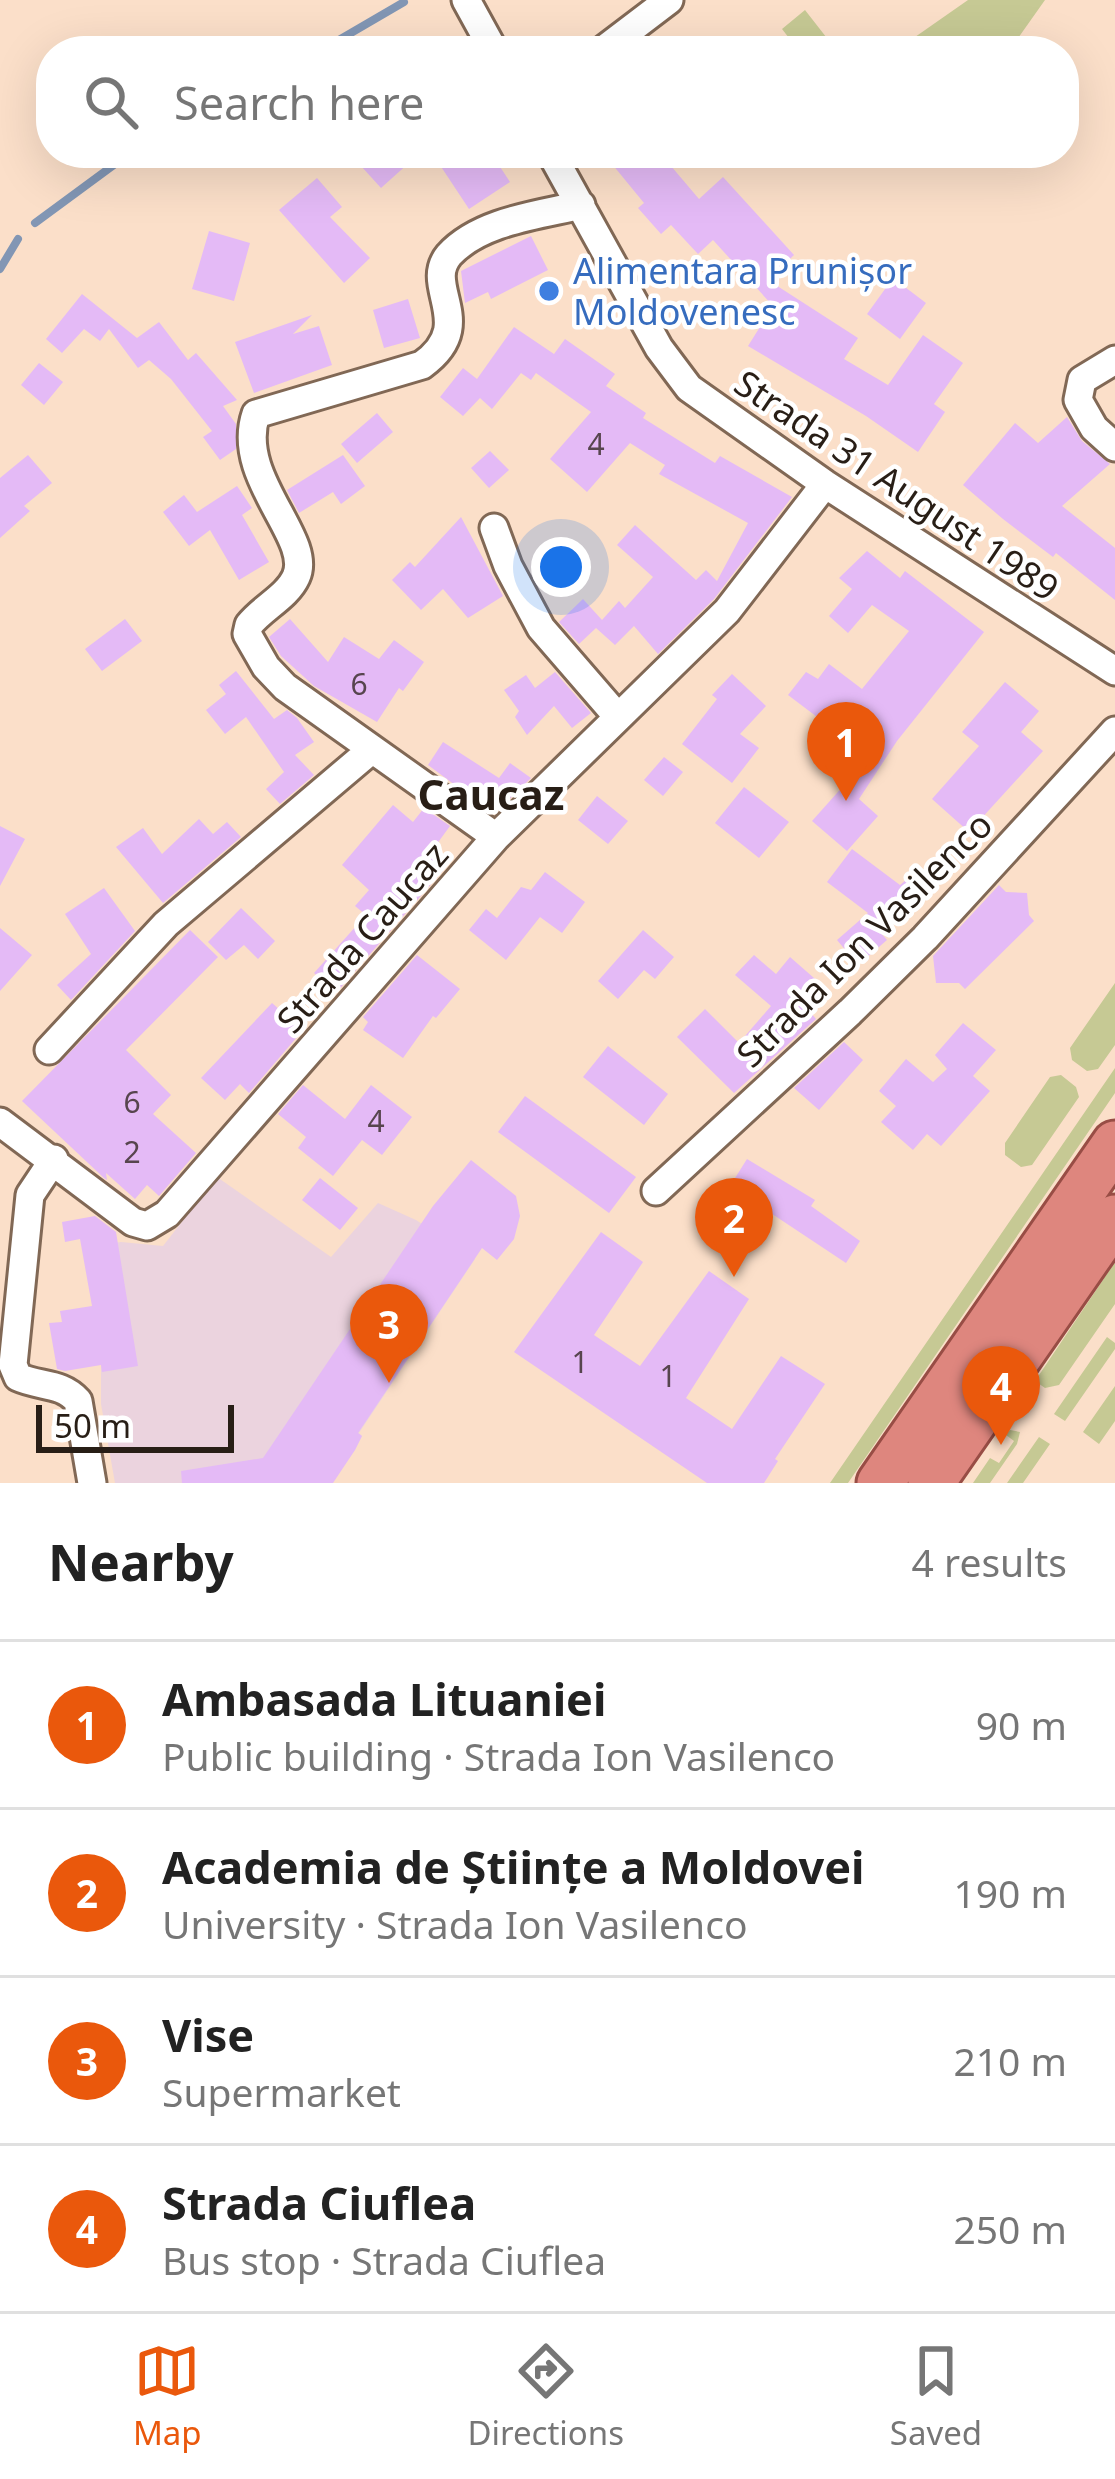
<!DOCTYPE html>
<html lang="en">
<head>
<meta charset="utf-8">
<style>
	body { margin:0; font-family:"Noto Sans",sans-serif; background:#f2f2f2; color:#222 }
	.scale { position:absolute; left:36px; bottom:30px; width:198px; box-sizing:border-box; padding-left:12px; border:6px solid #281e16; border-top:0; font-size:33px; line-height:42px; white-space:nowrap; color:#281e16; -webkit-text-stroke:9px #fff; paint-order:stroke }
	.you { position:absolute; left:561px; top:567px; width:42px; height:42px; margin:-30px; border:9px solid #fff; border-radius:50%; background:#1a73e8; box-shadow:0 0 0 18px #1a73e833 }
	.badge { display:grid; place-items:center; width:78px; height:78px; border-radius:50%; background:#ea580c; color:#fff; font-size:39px; font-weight:700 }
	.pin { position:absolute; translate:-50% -99px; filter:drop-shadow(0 3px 6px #0008) }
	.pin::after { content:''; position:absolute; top:63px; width:42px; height:36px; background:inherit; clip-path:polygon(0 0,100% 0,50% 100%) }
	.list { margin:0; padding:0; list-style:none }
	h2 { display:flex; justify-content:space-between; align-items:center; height:156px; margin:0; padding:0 48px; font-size:51px }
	h2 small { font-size:39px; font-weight:400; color:#767676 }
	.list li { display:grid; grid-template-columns:78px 1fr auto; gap:36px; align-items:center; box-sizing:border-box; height:168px; padding:0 48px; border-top:3px solid #e0e0e0 }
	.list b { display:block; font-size:45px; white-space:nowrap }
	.list p { margin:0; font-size:39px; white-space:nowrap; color:#767676 }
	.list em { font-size:39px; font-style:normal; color:#767676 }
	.icon { flex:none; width:66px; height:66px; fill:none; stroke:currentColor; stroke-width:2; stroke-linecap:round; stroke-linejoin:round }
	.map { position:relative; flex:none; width:1115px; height:1483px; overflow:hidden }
	.search { position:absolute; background:#fff; box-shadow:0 12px 48px #0002; left:36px; right:36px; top:36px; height:132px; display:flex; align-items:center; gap:30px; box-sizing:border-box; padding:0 42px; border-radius:48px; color:#767676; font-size:45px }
	.sheet { height:828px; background:#fff }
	nav { display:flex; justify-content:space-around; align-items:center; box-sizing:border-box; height:168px; border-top:3px solid #e0e0e0; background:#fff; font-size:33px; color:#767676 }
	nav a { display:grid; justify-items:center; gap:6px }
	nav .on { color:#ea580c }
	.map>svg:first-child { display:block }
</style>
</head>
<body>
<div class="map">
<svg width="1115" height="1483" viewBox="0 0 1115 1483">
	<rect width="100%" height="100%" fill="#fbdfc9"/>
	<path fill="#ebd3de" d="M217,1177L331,1257L378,1203L416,1220L475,1259L359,1433L362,1436L355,1450L330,1483H115L101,1404V1359L83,1247L121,1242L163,1246Z"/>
	<path fill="#c6c994" d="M968,0H1045L1009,51H895Z
		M805,10L837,51H799L782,29Z
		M1115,983V1045L1098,1069L1087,1071L1072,1060L1070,1048Z
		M1115,1068V1093L848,1483H830Z
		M1061,1075L1076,1087L1079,1097L1032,1165L1021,1167L1005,1155V1143L1050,1077Z
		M1115,1262V1304L1059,1385L1045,1388L1035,1381Z
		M1107,1337L1115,1343V1349L1065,1421L1054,1414Z
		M1115,1386V1421L1099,1444L1083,1432Z
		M1010,1430L1020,1432L1017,1444L990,1483H973L990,1458L999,1463L1014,1441L1006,1435Z
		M1039,1437L1050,1444L1023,1483H1007Z"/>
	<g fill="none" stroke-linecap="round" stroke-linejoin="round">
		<path stroke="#8296b4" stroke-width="8" d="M320,51L404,2
			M35,223L130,153
			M0,269L18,239"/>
	</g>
	<path fill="#e4baf6" d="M375,153H420L381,188L361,166Z
		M432,153H491L510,182L469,209Z
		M603,153H660L699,199L723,177L794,255L768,280L858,338L844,359L888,385L923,335L963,363L934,404L945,412L918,452L866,416L748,346L773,306L713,240L698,254L671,225L661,234L638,208L644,203Z
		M317,178L342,207L330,217L370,258L344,283L279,210Z
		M209,231L250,243L234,301L192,289Z
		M531,236L548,270L491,299L488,292L465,303L461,271Z
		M893,278L926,303L900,339L867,314Z
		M82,294L137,338L159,322L188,360L196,353L237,400L223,406L236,424V449L220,460L203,437L212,431L171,379L149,360L138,368L109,329L100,341L84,329L62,353L46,339Z
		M408,299L420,338L384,348L373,310Z
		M312,315L293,334L319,326L332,365L254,393L235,342Z
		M514,327L554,354L565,339L615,374L606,386L646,413L643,418L715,463L720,456L792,497L714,599L658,654L634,626L615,645L596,628L579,644L559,622L583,599L602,620L619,601L625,608L653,577L617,545L635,525L696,580L706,570L717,581L748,523L659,474L665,465L630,443L587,492L550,459L591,412L536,373L531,380L521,373L492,409L480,398L463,416L440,397L463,368L477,379Z
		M39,363L63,382L44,405L21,385Z
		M377,413L393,432L357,463L341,444Z
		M1067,417L1082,441L1110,464L1062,506L1115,548V600L1056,553L1053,557L1003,519L963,485L1015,423L1038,443Z
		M490,451L509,470L489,488L471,468Z
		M28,455L52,483L24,506L30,511L0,538V478Z
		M343,455L365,486L341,504L333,492L299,513L287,490Z
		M237,486L252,508L242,515L269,562L239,580L210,530L189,546L163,512L184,495L197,512Z
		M461,517L503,596L468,618L443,589L421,610L392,580L410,562L415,567Z
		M559,538L584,564L569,579L544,553Z
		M867,551L900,578L905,571L984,632L897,741L859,799L878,816L847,851L812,821L862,765L822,736L829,726L788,695L806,672L818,679L829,664L862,689L909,631L872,605L848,633L829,616L852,589L839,578Z
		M125,619L142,641L102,671L85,649Z
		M290,619L328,662L344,637L379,659L394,640L424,662L403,691L399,688L377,722L314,686L281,656L269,637Z
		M236,671L274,719L287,710L297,718L314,742L295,755L314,775L280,804L266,789L284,772L246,717L225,734L206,710L226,694L219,685Z
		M555,672L591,713L572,728L554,706L527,735L515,717L519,711L504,690L526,675L535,688Z
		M732,674L766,706L740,734L759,748L732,783L682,744L717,699L712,695Z
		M1005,682L1039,711L1021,732L1043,751L969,832L932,799L979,746L962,732Z
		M443,742L499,778L510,763L531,778L494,814L428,765Z
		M664,757L683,772L663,796L644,780Z
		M744,787L789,822L759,858L715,823Z
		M597,796L628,821L608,844L578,820Z
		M393,805L413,822L424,808L450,826L431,852L447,866L336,993L314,973L366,915L355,906L369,890L342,865Z
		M199,819L213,834L227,822L241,837L163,903L116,847L143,828L162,854Z
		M0,826L25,839L0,886Z
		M852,849L900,885L906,880L912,886L879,931L887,940L858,965L837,940L868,913L827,882Z
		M545,872L585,902L562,933L540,917L506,960L469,930L486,909L497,918L521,887L531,890Z
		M999,885L1006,892L1027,893L1029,915L1034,921L965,989L959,983H936L933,956Z
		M104,888L135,931L71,1000L57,985L91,954L65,914Z
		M241,908L275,941L258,959L244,945L226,960L208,942Z
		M0,928L32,955L0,991Z
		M190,930L218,957L126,1050L171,1095L153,1114L196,1153L159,1196L147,1185L135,1199L106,1173L107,1180L104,1178L22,1101Z
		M643,930L674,957L655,979L644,970L618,999L598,981Z
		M417,955L460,989L436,1018L433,1016L403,1058L363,1030L368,1022L363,1017Z
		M754,955L776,974L790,957L830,992L811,1013L816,1019L734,1093L677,1037L705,1009L739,1043L771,1006L735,975Z
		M272,1003L303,1030L249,1093L240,1084L225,1100L201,1078Z
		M963,1023L996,1050L973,1076L990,1091L941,1146L927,1134L913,1150L881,1122L896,1106L879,1091L906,1059L933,1082L947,1069L935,1055Z
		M844,1042L863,1060L819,1110L794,1088Z
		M608,1046L668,1094L644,1125L583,1077Z
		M303,1085L345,1119L371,1085L412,1117L382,1155L362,1140L333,1176L298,1148L306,1137L278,1114Z
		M525,1096L636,1177L609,1213L498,1132Z
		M747,1159L815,1200L811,1206L860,1241L846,1263L730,1186Z
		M471,1160L516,1196L520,1216L514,1239L497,1260L482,1248L358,1433L362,1436L355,1450L333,1483H182L181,1471L263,1458L433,1206Z
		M320,1178L358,1208L340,1230L302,1200Z
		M95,1216L116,1232L138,1366L102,1372L101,1365L65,1371L57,1369L49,1323L62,1322L60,1311L92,1306L80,1239L65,1242L62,1222Z
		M601,1232L643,1262L594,1335L640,1366L709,1271L749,1299L686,1398L732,1429L781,1356L825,1384L775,1459L778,1461L764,1483H707L514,1352Z"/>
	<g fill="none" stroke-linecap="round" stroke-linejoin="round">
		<defs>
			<path id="minor" d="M466,0L494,51
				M602,51L669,0
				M551,153L659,348L689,388L825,484L1115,671
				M1115,360L1082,380L1078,400L1094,428L1115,447
				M494,528L508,566L541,628L618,717
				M496,837L285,687L266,667L247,634L249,625C262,608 287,597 296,577C314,538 234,478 256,414L422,365C479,324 422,287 449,255C480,221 539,215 581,205
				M49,1050L166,924L370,751
				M0,1122L133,1222L147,1226L167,1214L496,837L727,611L825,484
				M54,1159L30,1195L13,1365L18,1377C40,1387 61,1382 78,1401L92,1483
				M656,1191L850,1012L925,938L1115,731"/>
			<path id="trunk" d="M880,1483L1115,1144
				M931,1483L1115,1218"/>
		</defs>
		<use href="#minor" stroke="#816855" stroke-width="33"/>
		<use href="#trunk" stroke="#984d45" stroke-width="51"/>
		<use href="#minor" stroke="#fff" stroke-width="27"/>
		<use href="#trunk" stroke="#de867e" stroke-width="45"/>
	</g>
	<circle fill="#3f7fe0" stroke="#fff" stroke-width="4.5" cx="549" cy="291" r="12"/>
	<g text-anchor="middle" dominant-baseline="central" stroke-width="9" stroke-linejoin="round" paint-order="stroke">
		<g font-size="30" fill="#57454e">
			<text x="596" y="443">4</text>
			<text x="359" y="683">6</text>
			<text x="132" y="1101">6</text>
			<text x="376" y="1120">4</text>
			<text x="132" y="1151">2</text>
			<text x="580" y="1361">1</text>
			<text x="668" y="1375">1</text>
		</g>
		<g font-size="36" fill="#366cbe" stroke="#fff" text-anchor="start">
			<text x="573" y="270">Alimentara Prunișor<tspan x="573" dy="41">Moldovenesc</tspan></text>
		</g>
		<g font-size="36" fill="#281e16" stroke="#fff">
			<text transform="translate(897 485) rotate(34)">Strada 31 August 1989</text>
			<text transform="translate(362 937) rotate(-49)">Strada Caucaz</text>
			<text transform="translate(864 939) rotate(-45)">Strada Ion Vasilenco</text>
		</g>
		<g font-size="42" font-weight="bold" fill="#281e16" stroke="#fff">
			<text x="491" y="793">Caucaz</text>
		</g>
	</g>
</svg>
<div class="scale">50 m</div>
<div class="you"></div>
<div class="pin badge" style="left:846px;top:801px">1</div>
<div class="pin badge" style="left:734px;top:1277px">2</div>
<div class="pin badge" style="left:389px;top:1383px">3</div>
<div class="pin badge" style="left:1001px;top:1445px">4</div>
<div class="search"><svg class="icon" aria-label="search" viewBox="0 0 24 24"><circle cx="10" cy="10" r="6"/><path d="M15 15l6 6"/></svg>Search here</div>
</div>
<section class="sheet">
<h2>Nearby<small>4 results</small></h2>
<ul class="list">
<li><span class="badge">1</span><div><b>Ambasada Lituaniei</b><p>Public building · Strada Ion Vasilenco</p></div><em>90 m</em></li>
<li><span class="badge">2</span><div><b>Academia de Științe a Moldovei</b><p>University · Strada Ion Vasilenco</p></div><em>190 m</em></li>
<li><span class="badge">3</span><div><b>Vise</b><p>Supermarket</p></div><em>210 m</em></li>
<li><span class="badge">4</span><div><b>Strada Ciuflea</b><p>Bus stop · Strada Ciuflea</p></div><em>250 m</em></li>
</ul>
</section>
<nav>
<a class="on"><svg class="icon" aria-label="map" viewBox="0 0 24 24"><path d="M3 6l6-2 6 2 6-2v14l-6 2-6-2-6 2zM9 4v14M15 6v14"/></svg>Map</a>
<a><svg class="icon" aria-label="directions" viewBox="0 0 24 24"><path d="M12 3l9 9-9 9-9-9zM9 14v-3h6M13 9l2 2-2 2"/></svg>Directions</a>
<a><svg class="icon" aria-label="saved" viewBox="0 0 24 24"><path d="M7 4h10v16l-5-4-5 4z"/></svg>Saved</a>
</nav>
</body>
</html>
